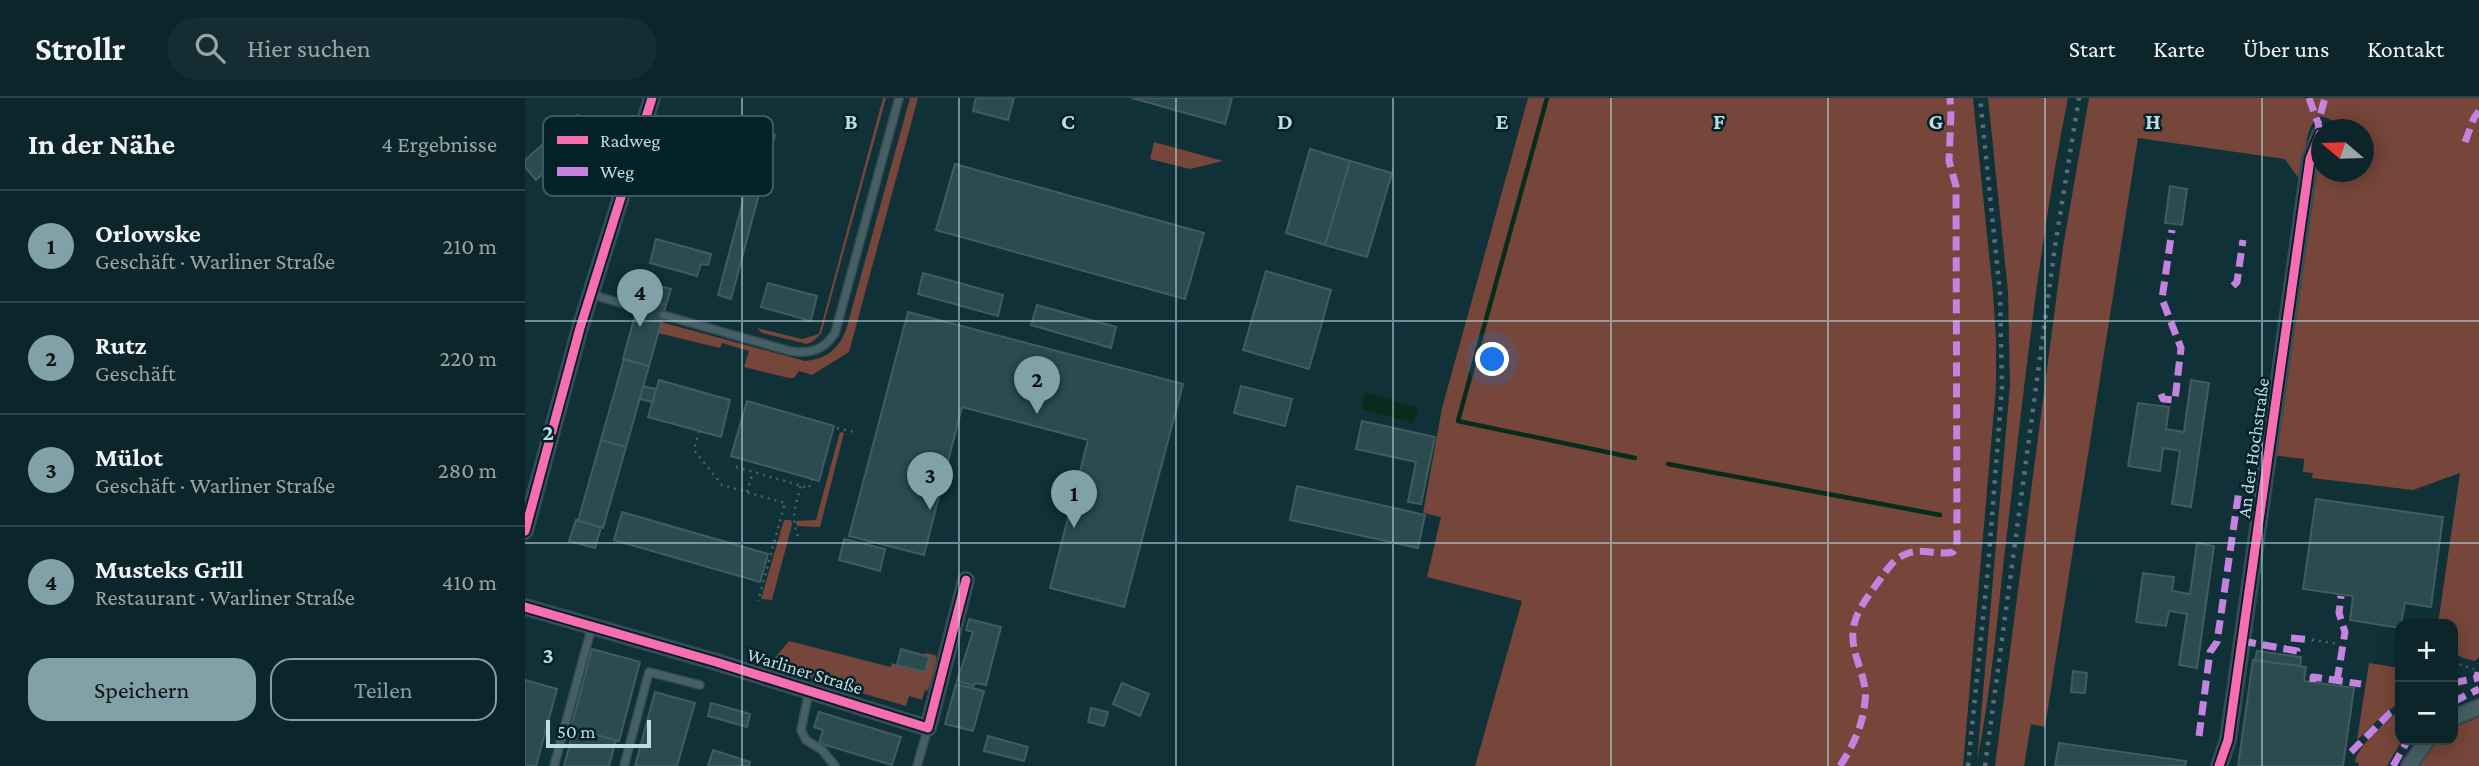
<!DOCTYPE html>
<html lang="de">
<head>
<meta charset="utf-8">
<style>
	body { margin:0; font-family:"Crimson Pro",serif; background:#152d32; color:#f1f3f6 }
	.controls { position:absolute; right:21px; bottom:21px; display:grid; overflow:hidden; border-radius:14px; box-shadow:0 4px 18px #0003 }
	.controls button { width:63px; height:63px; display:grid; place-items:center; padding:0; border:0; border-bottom:2px solid #2c4247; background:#0c252a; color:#f1f3f6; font:35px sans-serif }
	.compass { position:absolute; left:1786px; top:21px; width:63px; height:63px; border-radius:50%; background:#0c252a; box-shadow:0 4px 18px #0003; rotate:289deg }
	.scale { position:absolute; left:21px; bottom:18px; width:105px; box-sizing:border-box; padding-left:7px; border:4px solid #bcdde5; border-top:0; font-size:19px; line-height:24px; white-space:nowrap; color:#bcdde5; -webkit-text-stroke:5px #042127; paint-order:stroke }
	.you { position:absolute; left:968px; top:262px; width:24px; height:24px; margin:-18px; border:5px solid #fff; border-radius:50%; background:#1a73e8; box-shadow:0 0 0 10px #1a73e833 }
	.badge { display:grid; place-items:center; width:46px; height:46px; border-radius:50%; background:#80a1a8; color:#111; font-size:23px; font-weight:700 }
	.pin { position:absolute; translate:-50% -58px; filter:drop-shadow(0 2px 4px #0008) }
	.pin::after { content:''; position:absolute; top:37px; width:24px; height:21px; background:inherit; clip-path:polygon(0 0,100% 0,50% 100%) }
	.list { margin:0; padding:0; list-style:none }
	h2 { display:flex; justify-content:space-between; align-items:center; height:91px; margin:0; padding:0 28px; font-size:30px }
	h2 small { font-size:23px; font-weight:400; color:#9aa5a8 }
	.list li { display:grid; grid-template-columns:46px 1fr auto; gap:21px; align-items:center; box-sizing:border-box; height:112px; padding:0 28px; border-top:2px solid #2c4247 }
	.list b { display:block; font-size:26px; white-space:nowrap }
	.list p { margin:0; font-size:23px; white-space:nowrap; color:#9aa5a8 }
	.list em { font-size:23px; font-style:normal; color:#9aa5a8 }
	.actions { display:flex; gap:14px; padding:21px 28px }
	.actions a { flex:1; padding:16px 0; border:2px solid #80a1a8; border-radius:21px; text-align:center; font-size:24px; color:#80a1a8 }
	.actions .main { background:#80a1a8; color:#111 }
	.icon { flex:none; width:38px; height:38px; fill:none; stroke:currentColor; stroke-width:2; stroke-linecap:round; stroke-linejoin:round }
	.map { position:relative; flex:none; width:1954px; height:668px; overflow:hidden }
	header { display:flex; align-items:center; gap:42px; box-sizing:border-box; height:98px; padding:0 35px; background:#0c252a; border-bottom:2px solid #2c4247 }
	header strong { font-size:33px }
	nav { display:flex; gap:38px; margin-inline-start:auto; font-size:24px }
	.search { width:490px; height:63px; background:#152d32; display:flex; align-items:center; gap:18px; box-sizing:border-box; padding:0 24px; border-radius:38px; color:#9aa5a8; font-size:26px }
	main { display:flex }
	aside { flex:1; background:#0c252a }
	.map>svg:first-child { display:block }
</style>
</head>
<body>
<header>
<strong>Strollr</strong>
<div class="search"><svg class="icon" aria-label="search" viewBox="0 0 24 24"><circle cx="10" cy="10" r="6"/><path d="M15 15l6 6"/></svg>Hier suchen</div>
<nav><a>Start</a><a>Karte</a><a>Über uns</a><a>Kontakt</a></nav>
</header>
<main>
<aside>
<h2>In der Nähe<small>4 Ergebnisse</small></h2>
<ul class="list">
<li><span class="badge">1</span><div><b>Orlowske</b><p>Geschäft · Warliner Straße</p></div><em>210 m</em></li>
<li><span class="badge">2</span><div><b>Rutz</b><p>Geschäft</p></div><em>220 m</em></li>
<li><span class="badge">3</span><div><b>Mülot</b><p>Geschäft · Warliner Straße</p></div><em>280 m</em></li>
<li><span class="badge">4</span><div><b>Musteks Grill</b><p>Restaurant · Warliner Straße</p></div><em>410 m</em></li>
</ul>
<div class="actions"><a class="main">Speichern</a><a>Teilen</a></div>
</aside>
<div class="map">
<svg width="1954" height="668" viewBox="0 0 1954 668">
	<rect width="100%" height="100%" fill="#103138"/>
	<path fill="#754639" d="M358,0H361L296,236L287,244L282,246L237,235L232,230L277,241L294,236Z
		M385,0H393L324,254L287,277L274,273L269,280H264L219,269L224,253L197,245L195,250L133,235L136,224L280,263C301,261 313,252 321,232Z
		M1003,0H1448L1468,195L1471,242V289L1438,668H950L997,503L902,479L916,419L898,415L917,310Z
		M1463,0H1543C1513,149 1498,301 1480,452C1472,522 1466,594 1452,663L1485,287L1483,194Z
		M1564,0H1954V559L1950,563L1938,560L1928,554V526H1913L1935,375L1888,392L1787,380L1788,375L1778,374L1779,361L1748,357L1791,60L1796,53L1797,74H1839V32L1814,31C1811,22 1803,20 1794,18C1778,30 1780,65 1777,85L1760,61L1613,40L1520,629L1506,626L1499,668H1470L1538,149Z
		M629,44L698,63L665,71L625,61Z
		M315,334L319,335L295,429L272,428L271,423L291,422Z
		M259,422H266L267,427L247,502L236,501Z
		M264,543L366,569L367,565L399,574L404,559L399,557L400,555L410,557L412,561L403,593L400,592L397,602L384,598L381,608L248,569V562Z
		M1844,565L1875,570V605L1862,613L1832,642Z
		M1875,613L1877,642L1862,668H1833L1834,665L1830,664C1832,649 1861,622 1875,613Z
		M1954,619V668H1894L1913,642H1928V630Z"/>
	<path fill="#082c1b" d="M840,295L893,309L888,325L836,311Z"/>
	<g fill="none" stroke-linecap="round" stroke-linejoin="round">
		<path stroke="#082c1b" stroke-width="4.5" d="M1022,0L933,323L1110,360
			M1143,366L1415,417"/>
	</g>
	<path fill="#2c4b4f" stroke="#405c60" stroke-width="2" d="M451,0H489L483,22L448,13Z
		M607,0H707L700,26Z
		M52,17L85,28L77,52L44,42Z
		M231,32L250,37L239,77L220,72Z
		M32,34L46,50L11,82L0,69V62Z
		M785,51L825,63L800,147L761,135Z
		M825,63L867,75L842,159L800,147Z
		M430,66L679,135L660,201L411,132Z
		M226,73L239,77L206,201L193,197Z
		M1645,88L1662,91L1657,127L1640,125Z
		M131,141L186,156L183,167L176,166L172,178L125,165Z
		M741,173L806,192L784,271L718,252Z
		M398,175L478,197L473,218L393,196Z
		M120,184L146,191L141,207L115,199Z
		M243,185L292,198L286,223L236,209Z
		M115,199L141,207L124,268L98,261Z
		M512,207L591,229L586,250L506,227Z
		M383,214L658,286L599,509L525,490L563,342L437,309L399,457L324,438Z
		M99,261L124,268L101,349L76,342Z
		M134,282L205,302L196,339L123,319Z
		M1666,282L1684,285L1666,409L1647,406L1655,353L1638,350L1635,373L1603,368L1613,305L1644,309L1641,331L1659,334Z
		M118,288L131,291L128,304L115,301Z
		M716,288L767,301L760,328L709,315Z
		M222,303L309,328L294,383L206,358Z
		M837,323L910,339L896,406L883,404L891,364L831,351Z
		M76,342L101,349L78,430L53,423Z
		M772,388L900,417L893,450L765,422Z
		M1791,401L1918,419L1906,509L1880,505L1875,530L1825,522L1828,498L1778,491Z
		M97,414L243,456L235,484L89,442Z
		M51,422L76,429L70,450L44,443Z
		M319,441L360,451L355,473L314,462Z
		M1672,445L1689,448L1672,570L1654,567L1662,516L1644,513L1641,528L1611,524L1618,475L1649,479L1647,493L1665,496Z
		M444,521L476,529L461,587L450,585L449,588L432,583L448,534L441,532Z
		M67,551L115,564L94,643L46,630Z
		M376,551L404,559L400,574L372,567Z
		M1732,553L1776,559L1775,568L1730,562Z
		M1728,562L1781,569L1779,583L1829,590L1818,668H1713Z
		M1548,573L1562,575L1560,595L1546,594Z
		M0,582L32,591L11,668H0Z
		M597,585L624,596L615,618L588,606Z
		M431,586L459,593L448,633L420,626Z
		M130,594L170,605L152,668H110Z
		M186,605L225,616L222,629L183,618Z
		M566,610L583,614L579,628L563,624Z
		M294,614L376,639L367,667L294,645L298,632L289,629Z
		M49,631L91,642L84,668H39Z
		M463,638L503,649L499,663L459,653Z
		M1534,645L1661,663L1660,668H1530Z
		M188,652L225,664L224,668H183Z"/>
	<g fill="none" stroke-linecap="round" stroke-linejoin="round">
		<defs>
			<path id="lane" d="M65,196L112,210
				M138,217L265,253C285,256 298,253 310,235L374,0
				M284,593L276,632L281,642L297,652L310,668
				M29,668L67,528
				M99,668L124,574L175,587
				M392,668L403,630"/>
			<path id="street" d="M0,433L55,230L127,0
				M0,509L191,564L403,630L441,482
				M1928,620L1954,609
				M1694,668L1703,642L1785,61L1795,36
				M1884,668L1902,642"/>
		</defs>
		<use href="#lane" stroke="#354d52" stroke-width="10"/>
		<use href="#street" stroke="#354d52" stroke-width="18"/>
		<path stroke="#4b6268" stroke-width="2.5" stroke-dasharray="2 5" stroke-linecap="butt" d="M312,330L330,334
			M174,333L169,352L197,387L260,405L233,503
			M211,369L284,390L287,380
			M222,394L228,374
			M273,438C265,420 271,406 276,387
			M1787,542L1814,546
			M1928,564L1949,571"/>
		<use href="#lane" stroke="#465f64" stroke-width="7"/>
		<use href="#street" stroke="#465f64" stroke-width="14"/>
		<path stroke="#586e74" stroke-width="4.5" stroke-dasharray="3.5 7" stroke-linecap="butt" d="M1443,668L1463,471L1477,289L1475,195L1455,0
			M1460,668L1530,148L1554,0"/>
		<path stroke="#c483df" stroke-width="7" stroke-dasharray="14 7" stroke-linecap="butt" d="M1784,0L1793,25
			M1795,36L1793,25L1800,0
			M1940,44L1949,20L1954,13
			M1708,188L1712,184L1718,142
			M1636,296L1638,301L1650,302L1656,250L1637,201L1647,132
			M1766,540L1787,542
			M1717,543L1772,553L1771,559
			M1812,583L1820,534L1814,515L1816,498
			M1788,584V579L1836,586
			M1928,585L1952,580L1953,574
			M1928,604L1954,591
			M1674,638L1685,554L1692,544L1714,392
			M1826,654L1865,615L1875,609
			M1315,668C1328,648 1338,627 1340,603C1342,588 1336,575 1332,561C1321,528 1333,512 1351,487C1360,475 1367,461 1381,456C1397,449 1412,458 1428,454L1432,447L1431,88L1424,63L1426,15L1425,0
			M1868,668L1883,642"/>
		<defs>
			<path id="cycleway" d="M0,433L55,230L127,0
				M0,509L191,564L403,630L441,482
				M1694,668L1703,642L1785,61L1795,36"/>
		</defs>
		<use href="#cycleway" stroke="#042127" stroke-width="13"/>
		<use href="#cycleway" stroke="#f96db3" stroke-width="9"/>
	</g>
	<path fill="none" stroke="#bcdde5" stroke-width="2" stroke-opacity="0.55" d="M217,0V668M434,0V668M651,0V668M868,0V668M1086,0V668M1303,0V668M1520,0V668M1737,0V668M0,223H1954M0,445H1954"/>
	<g text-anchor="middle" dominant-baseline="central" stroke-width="5" stroke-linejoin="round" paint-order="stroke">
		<g font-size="19" fill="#bcdde5" stroke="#042127">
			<text transform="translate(1728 350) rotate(-82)">An der Hochstraße</text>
			<text transform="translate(280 573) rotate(17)">Warliner Straße</text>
		</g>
	</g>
	<rect x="18" y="18" width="230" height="80" rx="10" fill="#042127" stroke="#3b5960" stroke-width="2"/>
	<rect x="32" y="38" width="31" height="8" fill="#f96db3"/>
	<rect x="32" y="69" width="31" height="9" fill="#c483df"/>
	<g font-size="19" fill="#bcdde5">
		<text x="75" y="49">Radweg</text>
		<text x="75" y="80">Weg</text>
	</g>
	<g font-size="23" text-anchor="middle" font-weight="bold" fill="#bcdde5" stroke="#042127" stroke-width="5" stroke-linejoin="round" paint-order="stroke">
		<text x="326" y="31">B</text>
		<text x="543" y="31">C</text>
		<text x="760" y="31">D</text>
		<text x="977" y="31">E</text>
		<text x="1194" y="31">F</text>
		<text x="1411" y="31">G</text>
		<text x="1628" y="31">H</text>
		<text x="23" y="342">2</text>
		<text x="23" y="565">3</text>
	</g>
</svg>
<div class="controls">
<button>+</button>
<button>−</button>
</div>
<svg class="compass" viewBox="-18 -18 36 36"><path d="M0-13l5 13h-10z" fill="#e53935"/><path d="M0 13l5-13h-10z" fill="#9aa5a8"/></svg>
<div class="scale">50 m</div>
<div class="you"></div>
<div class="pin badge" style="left:549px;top:430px">1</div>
<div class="pin badge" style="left:512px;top:316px">2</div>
<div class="pin badge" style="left:405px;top:412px">3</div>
<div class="pin badge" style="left:115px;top:229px">4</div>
</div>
</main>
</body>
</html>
